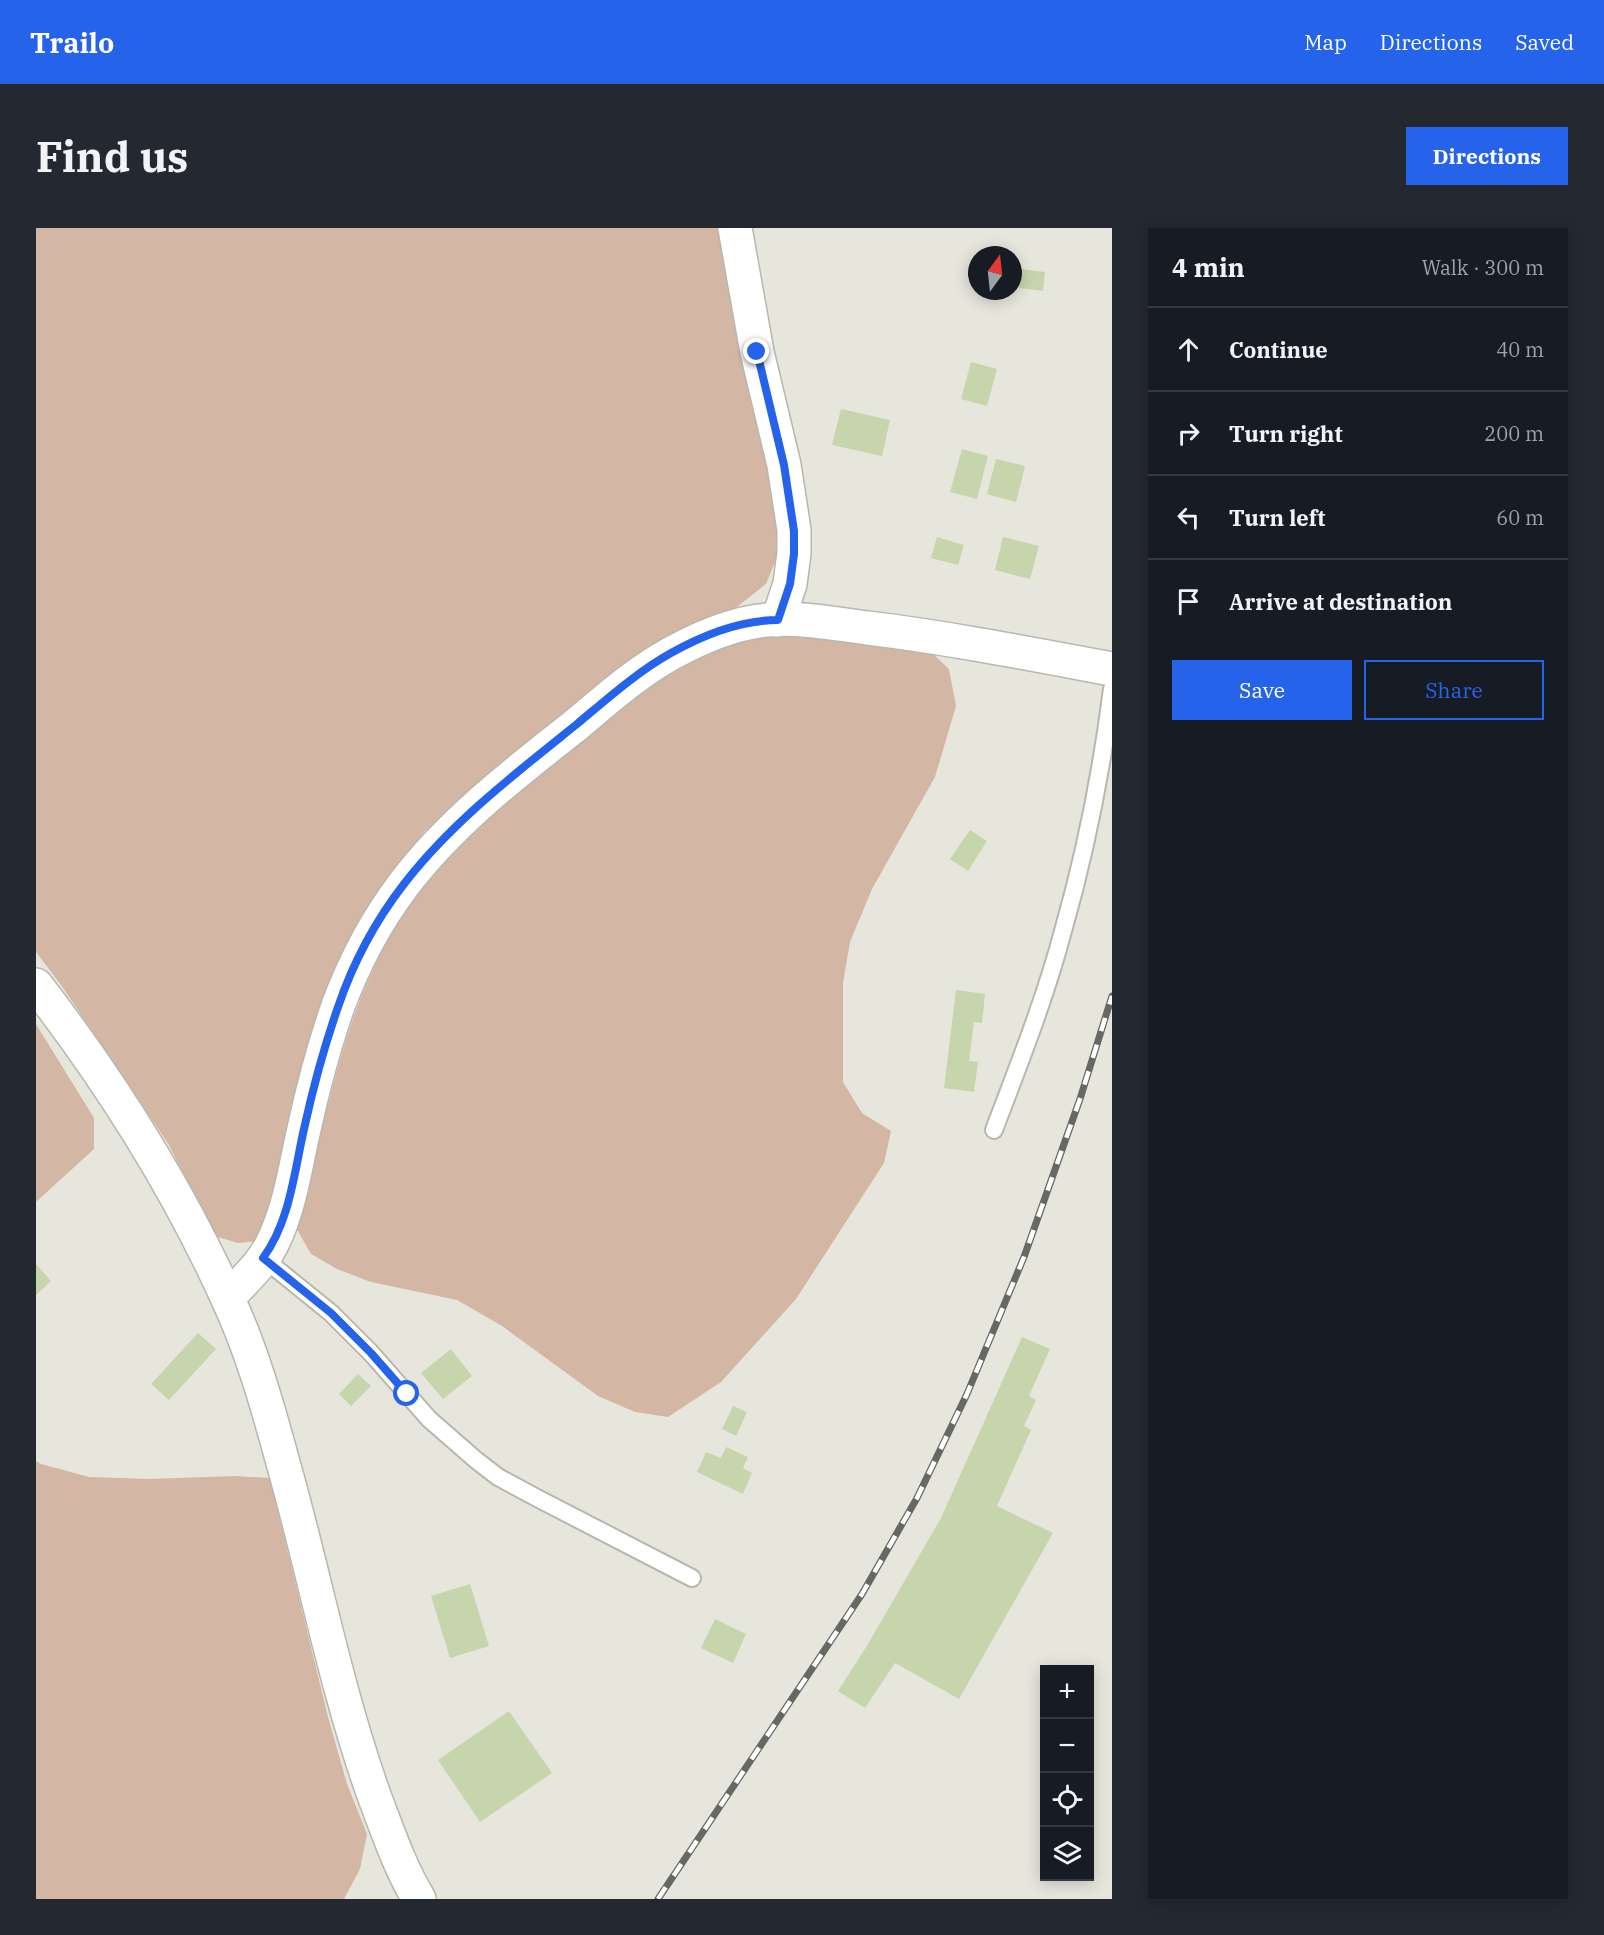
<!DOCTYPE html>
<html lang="en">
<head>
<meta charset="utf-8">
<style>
	body { margin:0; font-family:"IBM Plex Serif",serif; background:#242831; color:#f1f3f6 }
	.controls { position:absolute; right:18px; bottom:18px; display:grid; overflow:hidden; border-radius:0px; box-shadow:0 3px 15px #0003 }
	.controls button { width:54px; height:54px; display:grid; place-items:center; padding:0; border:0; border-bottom:2px solid #363941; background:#171b24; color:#f1f3f6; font:30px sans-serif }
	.compass { position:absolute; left:932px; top:18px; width:54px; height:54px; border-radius:50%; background:#171b24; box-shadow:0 3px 15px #0003; rotate:15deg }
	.stop { position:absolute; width:18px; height:18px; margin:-14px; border:4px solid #2563eb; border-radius:50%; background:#fff }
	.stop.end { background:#2563eb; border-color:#fff; box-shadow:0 2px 6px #0008 }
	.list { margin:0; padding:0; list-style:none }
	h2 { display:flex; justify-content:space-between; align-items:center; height:78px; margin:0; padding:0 24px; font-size:26px }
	h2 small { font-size:20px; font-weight:400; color:#9ea1a6 }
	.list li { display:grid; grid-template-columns:39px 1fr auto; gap:18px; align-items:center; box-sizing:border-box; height:84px; padding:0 24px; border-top:2px solid #363941 }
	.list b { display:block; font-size:22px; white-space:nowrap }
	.list em { font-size:20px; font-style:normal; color:#9ea1a6 }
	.actions { display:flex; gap:12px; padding:18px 24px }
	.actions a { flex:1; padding:14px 0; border:2px solid #2563eb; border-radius:0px; text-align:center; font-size:21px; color:#2563eb }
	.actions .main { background:#2563eb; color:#fff }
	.icon { flex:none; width:33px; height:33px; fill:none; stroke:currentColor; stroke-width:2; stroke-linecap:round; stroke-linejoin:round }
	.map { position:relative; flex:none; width:1076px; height:1671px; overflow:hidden; border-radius:0px }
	header { display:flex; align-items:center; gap:36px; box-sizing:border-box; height:84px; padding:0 30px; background:#2563eb; color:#fff }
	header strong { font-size:28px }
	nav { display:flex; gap:33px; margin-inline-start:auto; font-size:21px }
	.intro { display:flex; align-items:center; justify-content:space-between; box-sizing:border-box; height:144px; padding:0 36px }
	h1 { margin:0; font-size:42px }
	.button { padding:15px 27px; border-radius:0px; background:#2563eb; color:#fff; font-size:21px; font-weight:700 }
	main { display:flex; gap:36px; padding:0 36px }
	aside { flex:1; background:#171b24; border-radius:0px; box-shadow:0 3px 15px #0003 }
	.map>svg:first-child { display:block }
</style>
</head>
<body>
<header>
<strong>Trailo</strong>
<nav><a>Map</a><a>Directions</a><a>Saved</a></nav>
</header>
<div class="intro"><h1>Find us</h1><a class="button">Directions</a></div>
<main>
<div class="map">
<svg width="1076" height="1671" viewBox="0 0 1076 1671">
	<rect width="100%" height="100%" fill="#e7e6dd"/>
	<path fill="#d4b6a4" d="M0,0H684V11L707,130L723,189L744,304L741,329L730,356L696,383L426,573L389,603L355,646L329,684L304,732L234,985L224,1013L202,1015L182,1009L166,984L133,917L25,757L0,724Z
		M741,405L891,420L913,441L920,478L899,549L836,661L814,714L807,755V854L826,885L855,903L848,935L760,1071L685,1154L632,1189L599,1184L562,1168L466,1098L421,1072L335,1054L301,1041L275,1026L259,998C287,914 298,826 335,746C347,718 362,691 380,668C422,614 479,567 531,523C555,503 579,481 605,463C626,447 651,433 675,422C696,412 718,408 741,405Z
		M0,796L58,890V921L0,974Z
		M0,1233L5,1236L53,1249L113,1251L199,1248L234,1250L292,1489L311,1556L331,1606L324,1641L308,1671H0Z"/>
	<path fill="#c6d5ab" d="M977,40L1009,44L1007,63L977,59Z
		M935,134L961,141L951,178L925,171Z
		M805,181L854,192L846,228L796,217Z
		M926,221L952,228L941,271L914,264Z
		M960,231L989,238L980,274L951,266Z
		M901,309L928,317L922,337L895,330Z
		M967,309L1003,318L994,351L959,342Z
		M934,602L951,613L932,643L914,631Z
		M920,762L949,766L946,795L938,794L933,833L942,834L938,864L908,860Z
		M0,1036L15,1053L0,1067Z
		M162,1105L180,1121L133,1172L115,1156Z
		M986,1109L1014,1121L993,1168L1000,1172L988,1198L995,1202L961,1278L1017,1305L923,1471L859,1435L829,1480L802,1463L832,1416L905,1290Z
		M415,1121L436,1148L407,1171L385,1145Z
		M322,1146L335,1158L315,1178L303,1166Z
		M697,1178L711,1184L700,1208L686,1201Z
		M690,1219L712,1229L707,1240L716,1245L707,1266L661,1244L670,1224L685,1230Z
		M434,1356L453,1418L414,1430L395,1368Z
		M679,1391L710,1406L697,1435L665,1420Z
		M473,1483L516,1545L444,1594L402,1532Z"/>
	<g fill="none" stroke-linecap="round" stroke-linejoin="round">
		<defs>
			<path id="service" d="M958,902C983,836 1009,771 1027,703C1049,626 1066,540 1076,461
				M227,1030L295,1085L335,1125L393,1191L440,1232L462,1249L501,1270L656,1350"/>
			<path id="minor" d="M699,0L721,124L748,237L758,302V325L754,356L742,392
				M192,1070C207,1053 226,1037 236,1016C254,980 259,940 268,901C277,860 288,818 302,778C318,735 340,693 368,656C415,594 479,545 540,497C570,472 601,444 636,425C665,409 698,395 731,392C765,389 799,396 832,400C914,410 995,426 1076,441"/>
			<path id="tertiary" d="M0,757C74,853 141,959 191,1069C215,1120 231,1176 246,1231C278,1343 299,1459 339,1570C352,1604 364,1640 383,1671"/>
		</defs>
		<use href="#service" stroke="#b8b7ae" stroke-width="20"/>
		<use href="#minor" stroke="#b8b7ae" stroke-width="36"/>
		<use href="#tertiary" stroke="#b8b7ae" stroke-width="36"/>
		<use href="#service" stroke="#fff" stroke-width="16"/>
		<use href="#minor" stroke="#fff" stroke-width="33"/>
		<use href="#tertiary" stroke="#fff" stroke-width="33"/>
		<defs>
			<path id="rail" d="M622,1671L826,1366L881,1270L931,1166L988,1029L1044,871L1076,768"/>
		</defs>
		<use href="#rail" stroke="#686863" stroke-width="7"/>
		<use href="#rail" stroke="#fff" stroke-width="4.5" stroke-dasharray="14" stroke-linecap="butt"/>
	</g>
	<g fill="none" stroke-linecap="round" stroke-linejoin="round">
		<path stroke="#2563eb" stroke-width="8" d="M371,1166L335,1125L295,1085L227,1030C254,993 258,945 268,901C277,860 288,819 302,779C317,735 340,692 368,656C416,594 480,545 541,496C571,471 601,444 635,425C667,407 705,392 742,392L754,356L758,326V303L748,237L721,124"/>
	</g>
</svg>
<div class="controls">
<button>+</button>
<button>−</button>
<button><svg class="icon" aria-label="locate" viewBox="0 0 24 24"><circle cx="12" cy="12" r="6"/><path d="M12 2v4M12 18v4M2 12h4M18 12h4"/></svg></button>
<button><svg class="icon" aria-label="layers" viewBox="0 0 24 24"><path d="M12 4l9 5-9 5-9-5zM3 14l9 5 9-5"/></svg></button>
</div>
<svg class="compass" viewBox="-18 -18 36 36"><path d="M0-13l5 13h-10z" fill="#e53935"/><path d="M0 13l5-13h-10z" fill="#9ea1a6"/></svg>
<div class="stop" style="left:371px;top:1166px"></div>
<div class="stop end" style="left:721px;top:124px"></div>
</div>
<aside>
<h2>4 min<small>Walk · 300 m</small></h2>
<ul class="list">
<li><svg class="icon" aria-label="ahead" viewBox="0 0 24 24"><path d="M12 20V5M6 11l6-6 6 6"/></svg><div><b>Continue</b></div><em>40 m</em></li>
<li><svg class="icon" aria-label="right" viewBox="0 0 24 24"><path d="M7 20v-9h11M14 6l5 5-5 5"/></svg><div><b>Turn right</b></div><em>200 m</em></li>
<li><svg class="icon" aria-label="left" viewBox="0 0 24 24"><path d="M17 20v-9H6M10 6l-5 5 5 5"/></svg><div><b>Turn left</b></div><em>60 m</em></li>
<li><svg class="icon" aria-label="arrive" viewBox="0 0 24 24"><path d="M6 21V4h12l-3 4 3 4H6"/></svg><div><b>Arrive at destination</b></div></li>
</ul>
<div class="actions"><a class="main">Save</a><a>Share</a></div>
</aside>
</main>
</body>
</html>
